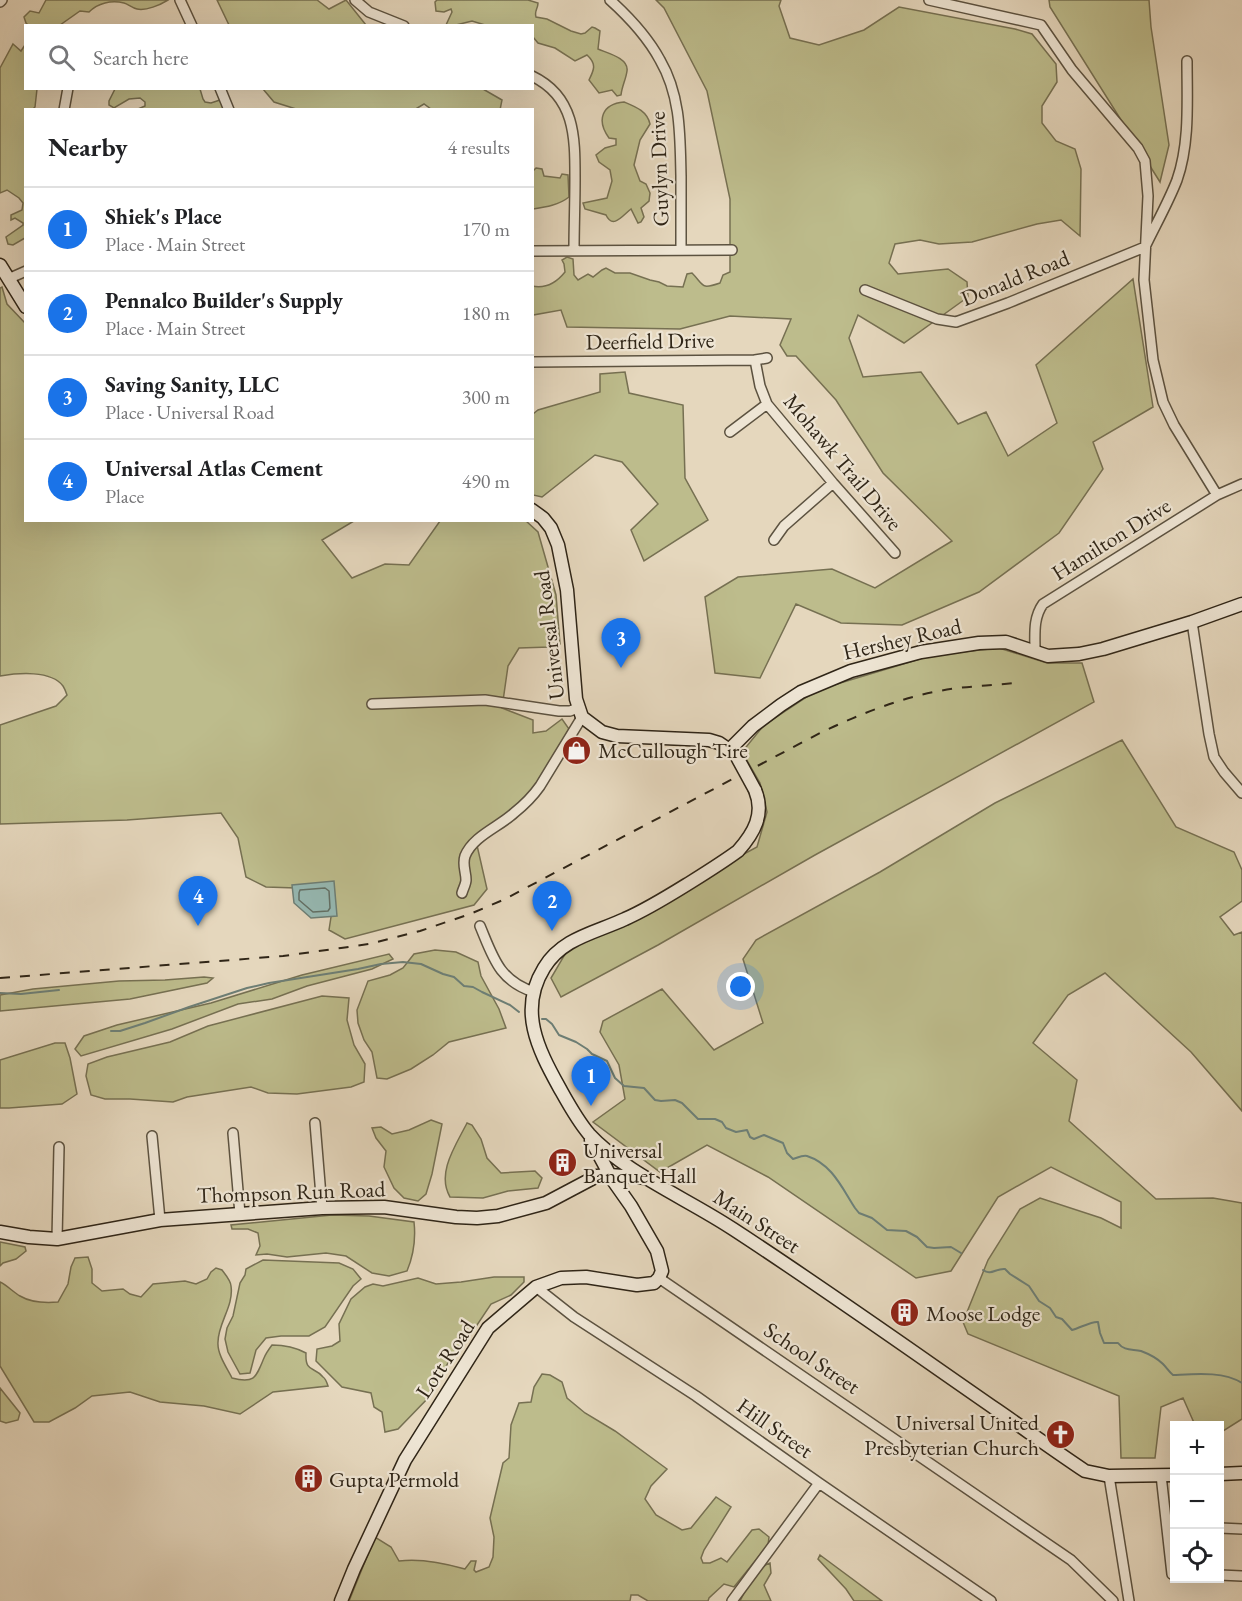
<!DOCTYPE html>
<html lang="en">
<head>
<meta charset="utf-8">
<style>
	body { margin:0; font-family:"EB Garamond",serif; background:#f2f2f2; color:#202124 }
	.controls { position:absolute; right:18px; bottom:18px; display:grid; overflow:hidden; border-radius:0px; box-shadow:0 6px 24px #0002 }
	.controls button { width:54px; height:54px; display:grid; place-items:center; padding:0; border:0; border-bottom:2px solid #e0e0e0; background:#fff; color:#202124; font:30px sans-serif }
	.you { position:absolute; left:741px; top:987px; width:21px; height:21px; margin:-15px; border:4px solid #fff; border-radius:50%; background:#1a73e8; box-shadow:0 0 0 9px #1a73e833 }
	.badge { display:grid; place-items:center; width:39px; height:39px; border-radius:50%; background:#1a73e8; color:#fff; font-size:20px; font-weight:700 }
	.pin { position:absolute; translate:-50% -50px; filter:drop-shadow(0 2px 3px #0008) }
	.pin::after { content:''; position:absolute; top:32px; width:21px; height:18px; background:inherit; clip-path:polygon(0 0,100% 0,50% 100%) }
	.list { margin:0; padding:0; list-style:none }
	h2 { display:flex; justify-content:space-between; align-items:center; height:78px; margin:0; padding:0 24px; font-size:26px }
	h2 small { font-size:20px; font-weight:400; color:#757577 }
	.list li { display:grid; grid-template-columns:39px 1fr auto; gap:18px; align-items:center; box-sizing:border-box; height:84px; padding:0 24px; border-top:2px solid #e0e0e0 }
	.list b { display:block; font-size:22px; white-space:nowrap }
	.list p { margin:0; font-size:20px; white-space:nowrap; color:#757577 }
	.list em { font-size:20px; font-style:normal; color:#757577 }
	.icon { flex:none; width:33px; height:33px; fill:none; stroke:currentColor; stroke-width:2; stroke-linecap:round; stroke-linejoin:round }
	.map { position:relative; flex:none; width:1242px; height:1601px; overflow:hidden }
	.search { position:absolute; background:#fff; box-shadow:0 6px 24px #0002; left:24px; top:24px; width:510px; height:66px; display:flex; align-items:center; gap:15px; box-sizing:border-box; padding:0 21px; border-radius:0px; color:#757577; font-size:22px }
	.panel { position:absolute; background:#fff; box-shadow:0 6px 24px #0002; left:24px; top:108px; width:510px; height:414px; border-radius:0px }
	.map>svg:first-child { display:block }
</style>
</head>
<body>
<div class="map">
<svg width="1242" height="1601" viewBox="0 0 1242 1601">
	<rect width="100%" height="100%" fill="#e5d7bd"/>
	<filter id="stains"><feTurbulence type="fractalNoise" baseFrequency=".00333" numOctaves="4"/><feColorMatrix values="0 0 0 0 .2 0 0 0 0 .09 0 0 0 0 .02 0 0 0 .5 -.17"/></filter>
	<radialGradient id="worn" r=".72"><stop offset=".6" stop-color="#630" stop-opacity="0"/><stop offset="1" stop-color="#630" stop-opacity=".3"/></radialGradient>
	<path fill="#bdbc8c" stroke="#767052" stroke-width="1.5" d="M46,0H168C160,5 146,11 137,9C132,8 128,4 124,3C111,0 98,3 89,12L80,11L60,25H28L26,23L24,17L30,11L39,13Z
		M217,0H317L329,9L346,0L366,25H229Z
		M437,0H528L538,3C538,9 534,11 536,17L547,19L571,31L581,34L585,33L592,27L595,28L600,31L598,49C607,53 629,58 627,71C626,79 622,86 621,95L617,96L612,90L599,93L589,80C594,70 597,64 587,55L575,61L555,48L538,43L533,37L532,26L485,25L472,21L456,25H446L452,12L451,9L444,12L436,11L435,2Z
		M656,0H781L779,6L790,38L819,45L864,30L899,7L1015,29L1032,34L1056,64L1057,82L1042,106V123L1056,141L1075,149L1081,169L1080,236L1061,220L1037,224L972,242L939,244L920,240L895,244L889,263L898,274L948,269L967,282L968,297L904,343L858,315L849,338L863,377L921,372L958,424L986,412L1008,456L1057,423L1036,365L1133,279L1153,407L1093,442L1103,469L1059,533L979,592L902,625L841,623L796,604L760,678L715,673L705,597L738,577L832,569L875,588L952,541L883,473L836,400L796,356H787L780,345L791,319L730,316L680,329L567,327L561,310L533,315L532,286C546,289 557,282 565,272L564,264L562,260L567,257L573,259L574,275L578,280L588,274L593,277L602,270L606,268L615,273H630L650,280L659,282L667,286L683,287L687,274L692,273C704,285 700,290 720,283L723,275L730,272V199L707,91L664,8Z
		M1049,0H1149L1151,27L1169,145L1160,182L1050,7Z
		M13,44L21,51L25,45L26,88L37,89L35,107L33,109L26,110L25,238L13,245L8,244L6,237L23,225V223L15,218L11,220V215L22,210L23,203L19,198L7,190L0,193V68Z
		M115,89H200L203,99L205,102L211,103L220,100L225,109H138L145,106V102L140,98L129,99L114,108L109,105V101Z
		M263,89H483L502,100L500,110L431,109L424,104L414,110L296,109L274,102Z
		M624,102C636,107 647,111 650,124L640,140L634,165L640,181L646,184L650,193L649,201L641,208L644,217L641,222L638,223L631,209C623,215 613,230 606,215L585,209L583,203L607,198L612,181L610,170L599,162L596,155L605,148L616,145V139L609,138C596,120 602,104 624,102Z
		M536,168L542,169L544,176L560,178L562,174L568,175L569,197C559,205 546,207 533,209V171Z
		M2,287L7,304L25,323L26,520L354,521L322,540L352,578L385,564L409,565L440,521H526L538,532L556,595L560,644L550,647L519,648L508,666L502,708L533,720V733L546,731L562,719L569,729L530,803L476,841L487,889L474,905L345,939L329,930L333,904L327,889L266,887L246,877L238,838L221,813L127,820L0,824V725L56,706L67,695C66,692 65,689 63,686C51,670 18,673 0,676V288Z
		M625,372L629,393L683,405L685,478L708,520L644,561L631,530L658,504L622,462L595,455L542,497L533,495V414L538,410L600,392V374Z
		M999,648L1047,663H1082L1094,702L815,855L658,945L561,997L551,978L568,949L757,847L767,812L760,783L742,752L764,725L817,690L933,655Z
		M1122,740L1176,827L1234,852L1242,870V901L1220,917L1234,935L1242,932V1111L1191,1052L1105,973L1068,995L1033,1043L1077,1080L1069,1121L1156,1199L1213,1198L1242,1203V1419L1220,1433V1426L1195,1425L1183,1398L1161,1407L1155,1458H1121L1119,1396L968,1334L963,1322L988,1260L1020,1209L1040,1198L1101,1218L1121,1228V1202L1051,1167L998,1197L951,1271L916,1278L768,1177L707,1145L660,1172L593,1122L625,1099L619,1065L600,1032L603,1021L662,989L714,1050L763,1023L743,959L756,940L880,872L995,803Z
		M435,950L456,952L478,962L481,976L499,1009L506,1028L449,1042L433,1055L411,1069L387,1079L377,1078L372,1052L364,1040L358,1023L357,1010L368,981L390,975L403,968L414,954Z
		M389,954L393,959L372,969L307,986L272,999L238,1004L172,1029L81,1056L75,1049L84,1036L117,1025L211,1003L302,975Z
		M204,977L213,978L207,983L130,999L0,1011V995L33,989L119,981L165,980Z
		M322,996L349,998L347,1020L354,1045L365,1064L364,1082L351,1087L297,1094L268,1093L251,1087L187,1097L173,1102L130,1099H105L91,1095L86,1076L88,1064L107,1057L170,1042L208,1026Z
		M55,1043H65L70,1058L77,1094L62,1104L9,1108H0V1060Z
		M431,1120L442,1124L432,1174L426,1194L418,1201L404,1198L394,1188L384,1167L386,1151L376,1138L372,1128L381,1127L392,1134L409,1130Z
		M467,1123L472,1125L481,1139L487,1158L501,1173L535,1171L542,1178L538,1188L508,1191L483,1198L450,1197C436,1173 456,1145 467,1123Z
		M332,1215L369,1216L414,1222C416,1240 414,1254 407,1271L389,1276L372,1273L346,1256L326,1253L287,1257L267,1254L256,1255L260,1246L258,1233L248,1229H232L231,1225Z
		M0,1242L25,1247L26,1251L16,1259L3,1263L0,1266Z
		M88,1257L92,1269V1283L102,1291L123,1289L130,1294L141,1297L153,1284L185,1281L196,1284L207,1279L211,1272L216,1268L222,1270C225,1274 231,1281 231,1286C234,1306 218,1323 218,1342C217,1354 227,1368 232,1378C255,1384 256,1377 264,1358C266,1353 269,1349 272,1345C285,1345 295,1347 306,1353C305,1373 314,1366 323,1377C326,1379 327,1383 328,1386L273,1392L240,1414L204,1406L160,1402L130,1392L92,1396L75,1408L49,1422H34L0,1366V1282C8,1286 13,1292 20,1296C30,1302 46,1303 58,1302L68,1284L71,1267L75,1258Z
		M263,1260L339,1263L353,1269L361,1279L353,1286L325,1327L309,1336H281L266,1338L256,1350L250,1373L240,1374L228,1352L225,1339L227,1328L233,1316L240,1283L245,1275L246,1269Z
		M494,1277H524V1282L511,1295L491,1304L469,1337L448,1363L430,1396L398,1429L385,1432L382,1412L374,1407L371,1393L342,1387L316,1361L317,1349L332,1346L340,1341L339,1324L351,1299L365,1287L373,1284L383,1286L418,1278L436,1284L461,1282Z
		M542,1374L550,1375L562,1382L567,1398L585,1413L615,1431L667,1469L651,1486L645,1499L656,1515L682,1530L691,1528L716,1497L731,1507L704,1550L701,1558L703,1563H710L721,1558L727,1562L752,1530L759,1529L769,1537L768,1545L734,1587L724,1584L709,1598L708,1601H648L638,1595H631L630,1601H349L375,1537L391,1547L399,1561C421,1558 444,1563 465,1569L471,1561H476L474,1570L476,1572L489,1567L493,1557L494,1537L490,1518L503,1463L509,1458L511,1425L519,1403L531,1402L534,1387Z
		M0,1388L20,1413L18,1420L6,1423L0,1421Z
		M820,1555L882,1601H854L846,1589L818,1559Z
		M770,1563L771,1573L764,1585L771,1601H740C745,1590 758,1566 770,1563Z"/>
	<path fill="#96b9b3" stroke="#6d7e75" stroke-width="1.5" d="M334,881L337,916L311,918L294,903L292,885Z"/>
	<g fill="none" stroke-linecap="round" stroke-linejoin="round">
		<path stroke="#626f65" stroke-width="1.5" d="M325,888L329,891L330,908L328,911L313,912L299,900V893L300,890Z"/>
		<path stroke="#6d7e75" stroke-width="2" d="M0,993L21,994L59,990
			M542,1019H546L552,1024L559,1035L576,1042L587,1049L592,1054L607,1061L615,1078L624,1086L644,1088L655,1100L661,1101L675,1100L682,1103L698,1119H715L722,1122L726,1128L736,1132L747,1130L750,1137L754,1139L764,1135L783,1143L787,1153L793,1159C797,1158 802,1155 807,1156C832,1164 842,1188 855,1208L859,1213L872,1218L887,1230L906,1231L917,1237L927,1247L934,1248L951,1247L961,1253
			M111,1031H120L145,1023L189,1007L247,988L269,983L358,969L381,964L403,962L421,964L443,974L454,977L464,986L473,987L482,992L510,1005L519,1012
			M983,1270C991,1276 996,1268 1005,1269L1010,1274L1029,1286L1039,1301L1050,1308L1056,1317L1062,1319L1072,1330C1080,1328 1092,1321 1098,1322L1100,1333L1104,1343H1118C1124,1351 1132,1349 1141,1351C1149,1354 1157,1358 1163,1364C1167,1368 1169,1372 1173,1375C1195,1374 1223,1371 1242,1383"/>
		<defs>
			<path id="street" d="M180,0L192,26
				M355,0L369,12L404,26
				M610,0C630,18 647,36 660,60C681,96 680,136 681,176C681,201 681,225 681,250
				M929,0L1041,25L1072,70L1138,148L1145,161L1148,196L1144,280L1153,360L1163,402L1174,425L1217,495
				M0,2L2,0
				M532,76C576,97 575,139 575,180C575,204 574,227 574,250
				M220,88L229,110
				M64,110L68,88
				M532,251L732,250
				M8,279L26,271
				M865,290L937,319L956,322L1008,303L1145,247C1155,226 1169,201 1177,180C1190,143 1187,100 1187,61
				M755,360L760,386L767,404L833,483L895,553
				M532,362L755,360L767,358
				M730,432L767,404
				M774,540L784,526L833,483
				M1192,622L1209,734L1214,757L1224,772L1242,793
				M1035,651C1035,634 1033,618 1043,604L1217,495L1242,484
				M372,704L485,700L559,711H570L578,708
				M462,893C463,889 466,884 466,880C466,871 462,865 465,856C473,836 499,827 514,813C524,805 533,796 540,786L582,717
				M480,926C493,957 499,981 534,992
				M315,1123L322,1208
				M233,1133L240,1214
				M152,1136L160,1220
				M57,1239L59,1147
				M659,1278L1071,1560L1113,1601
				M536,1287L574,1317L696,1396L819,1483L991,1601
				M1161,1475L1172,1574H1174
				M1109,1476L1129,1601
				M1220,1528L1242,1529
				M1220,1575L1242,1576
				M732,1601L819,1483"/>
			<path id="secondary" d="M0,265L26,307
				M532,510L543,518L551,528L558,545L567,590L576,699L582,717L602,732L617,736L709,740L719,743L735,754
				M730,749L753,726L781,705L801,692L851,671L921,652L979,643L1006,642L1048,656L1079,654L1103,649L1192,622L1242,604
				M755,790C765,814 754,833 738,851C723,862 707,872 691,882C670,895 648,909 625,919C595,933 562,938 544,968C518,1010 538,1049 559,1087C568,1103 577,1120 589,1134C625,1173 688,1199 733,1229C822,1287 909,1349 997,1410C1026,1430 1055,1451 1085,1471L1109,1476L1174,1475
				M0,1232L29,1237L57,1239L160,1220L322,1208L384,1207L456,1217L477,1218L498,1216L546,1203L597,1176L610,1175L647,1178
				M1220,1474L1242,1473
				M341,1601L354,1569L405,1460L488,1328L536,1287L561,1278L586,1277L637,1285L654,1283L659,1278L662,1271L657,1251L631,1206L612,1179L591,1140"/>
		</defs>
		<use href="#street" stroke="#5c5240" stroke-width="12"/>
		<use href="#secondary" stroke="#2f2517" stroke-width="15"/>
		<use href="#street" stroke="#eee5d4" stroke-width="9"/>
		<use href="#secondary" stroke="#eee5d4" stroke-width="12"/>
		<path stroke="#2f2517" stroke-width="2" stroke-dasharray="10 10" stroke-linecap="butt" d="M0,978L283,956L341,948L369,944L420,931L470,914L503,900L820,733C858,715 897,699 939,691C964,686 989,686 1014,683"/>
		<defs>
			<path id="secondary-bridge" d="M737,757L755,790"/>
		</defs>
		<use href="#secondary-bridge" stroke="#2f2517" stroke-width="15" stroke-linecap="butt"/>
		<use href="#secondary-bridge" stroke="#eee5d4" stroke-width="12"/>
	</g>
	<defs>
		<symbol id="shop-disc" viewBox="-11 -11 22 22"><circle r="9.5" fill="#8f2418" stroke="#eee5d4"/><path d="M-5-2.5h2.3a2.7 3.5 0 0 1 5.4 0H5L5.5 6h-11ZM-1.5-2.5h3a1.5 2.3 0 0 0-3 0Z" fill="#fff"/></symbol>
		<symbol id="building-disc" viewBox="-11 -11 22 22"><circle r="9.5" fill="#8f2418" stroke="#eee5d4"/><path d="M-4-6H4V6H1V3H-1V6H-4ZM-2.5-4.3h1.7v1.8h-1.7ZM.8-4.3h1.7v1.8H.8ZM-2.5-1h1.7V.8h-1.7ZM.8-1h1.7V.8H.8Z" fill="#fff"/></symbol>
		<symbol id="church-disc" viewBox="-11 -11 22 22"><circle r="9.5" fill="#8f2418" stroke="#eee5d4"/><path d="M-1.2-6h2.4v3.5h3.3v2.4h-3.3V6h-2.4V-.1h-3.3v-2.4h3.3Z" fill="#fff"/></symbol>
	</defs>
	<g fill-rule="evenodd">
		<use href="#shop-disc" x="560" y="734" width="33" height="33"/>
		<use href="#building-disc" x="546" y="1146" width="33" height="33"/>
		<use href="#building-disc" x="888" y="1296" width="33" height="33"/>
		<use href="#church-disc" x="1044" y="1418" width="33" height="33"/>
		<use href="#building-disc" x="292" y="1462" width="33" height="33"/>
	</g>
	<g text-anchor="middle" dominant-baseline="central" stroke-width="4.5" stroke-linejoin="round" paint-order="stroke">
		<g font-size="22" fill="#2f2517" stroke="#eee5d4">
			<text transform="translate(659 169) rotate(-92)">Guylyn Drive</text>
			<text transform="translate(1015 278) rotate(-22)">Donald Road</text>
			<text transform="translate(650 341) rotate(-1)">Deerfield Drive</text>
			<text transform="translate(843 462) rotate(50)">Mohawk Trail Drive</text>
			<text transform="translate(1111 539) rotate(-32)">Hamilton Drive</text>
			<text transform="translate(549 635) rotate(-97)">Universal Road</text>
			<text transform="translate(902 639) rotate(-13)">Hershey Road</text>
			<text transform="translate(291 1192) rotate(-2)">Thompson Run Road</text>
			<text transform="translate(757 1221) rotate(33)">Main Street</text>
			<text transform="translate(812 1358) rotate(34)">School Street</text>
			<text transform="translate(445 1359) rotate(-57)">Lott Road</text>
			<text transform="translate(775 1428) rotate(35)">Hill Street</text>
		</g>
		<g font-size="22" fill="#2f2517" stroke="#eee5d4" text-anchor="start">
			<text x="598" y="750">McCullough Tire</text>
			<text x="583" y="1150">Universal<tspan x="583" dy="25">Banquet Hall</tspan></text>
			<text x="926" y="1313">Moose Lodge</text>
			<text x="1039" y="1422" text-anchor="end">Universal United<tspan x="1039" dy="25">Presbyterian Church</tspan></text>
			<text x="329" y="1479">Gupta Permold</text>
		</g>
	</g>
	<rect width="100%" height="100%" filter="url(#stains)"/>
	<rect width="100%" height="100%" fill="url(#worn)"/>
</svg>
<div class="controls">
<button>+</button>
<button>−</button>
<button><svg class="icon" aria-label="locate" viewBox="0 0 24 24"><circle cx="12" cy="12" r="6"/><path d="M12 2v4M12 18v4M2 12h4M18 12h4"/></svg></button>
</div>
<div class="you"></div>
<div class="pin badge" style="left:591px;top:1106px">1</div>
<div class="pin badge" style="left:552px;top:931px">2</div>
<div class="pin badge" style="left:621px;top:668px">3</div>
<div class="pin badge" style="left:198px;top:926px">4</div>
<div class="search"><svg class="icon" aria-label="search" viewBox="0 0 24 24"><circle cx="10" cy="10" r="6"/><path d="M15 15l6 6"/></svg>Search here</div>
<section class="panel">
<h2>Nearby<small>4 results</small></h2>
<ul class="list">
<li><span class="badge">1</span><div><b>Shiek's Place</b><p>Place · Main Street</p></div><em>170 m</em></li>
<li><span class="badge">2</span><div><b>Pennalco Builder's Supply</b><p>Place · Main Street</p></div><em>180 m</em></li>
<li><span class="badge">3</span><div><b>Saving Sanity, LLC</b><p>Place · Universal Road</p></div><em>300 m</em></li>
<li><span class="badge">4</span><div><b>Universal Atlas Cement</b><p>Place</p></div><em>490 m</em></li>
</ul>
</section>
</div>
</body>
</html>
